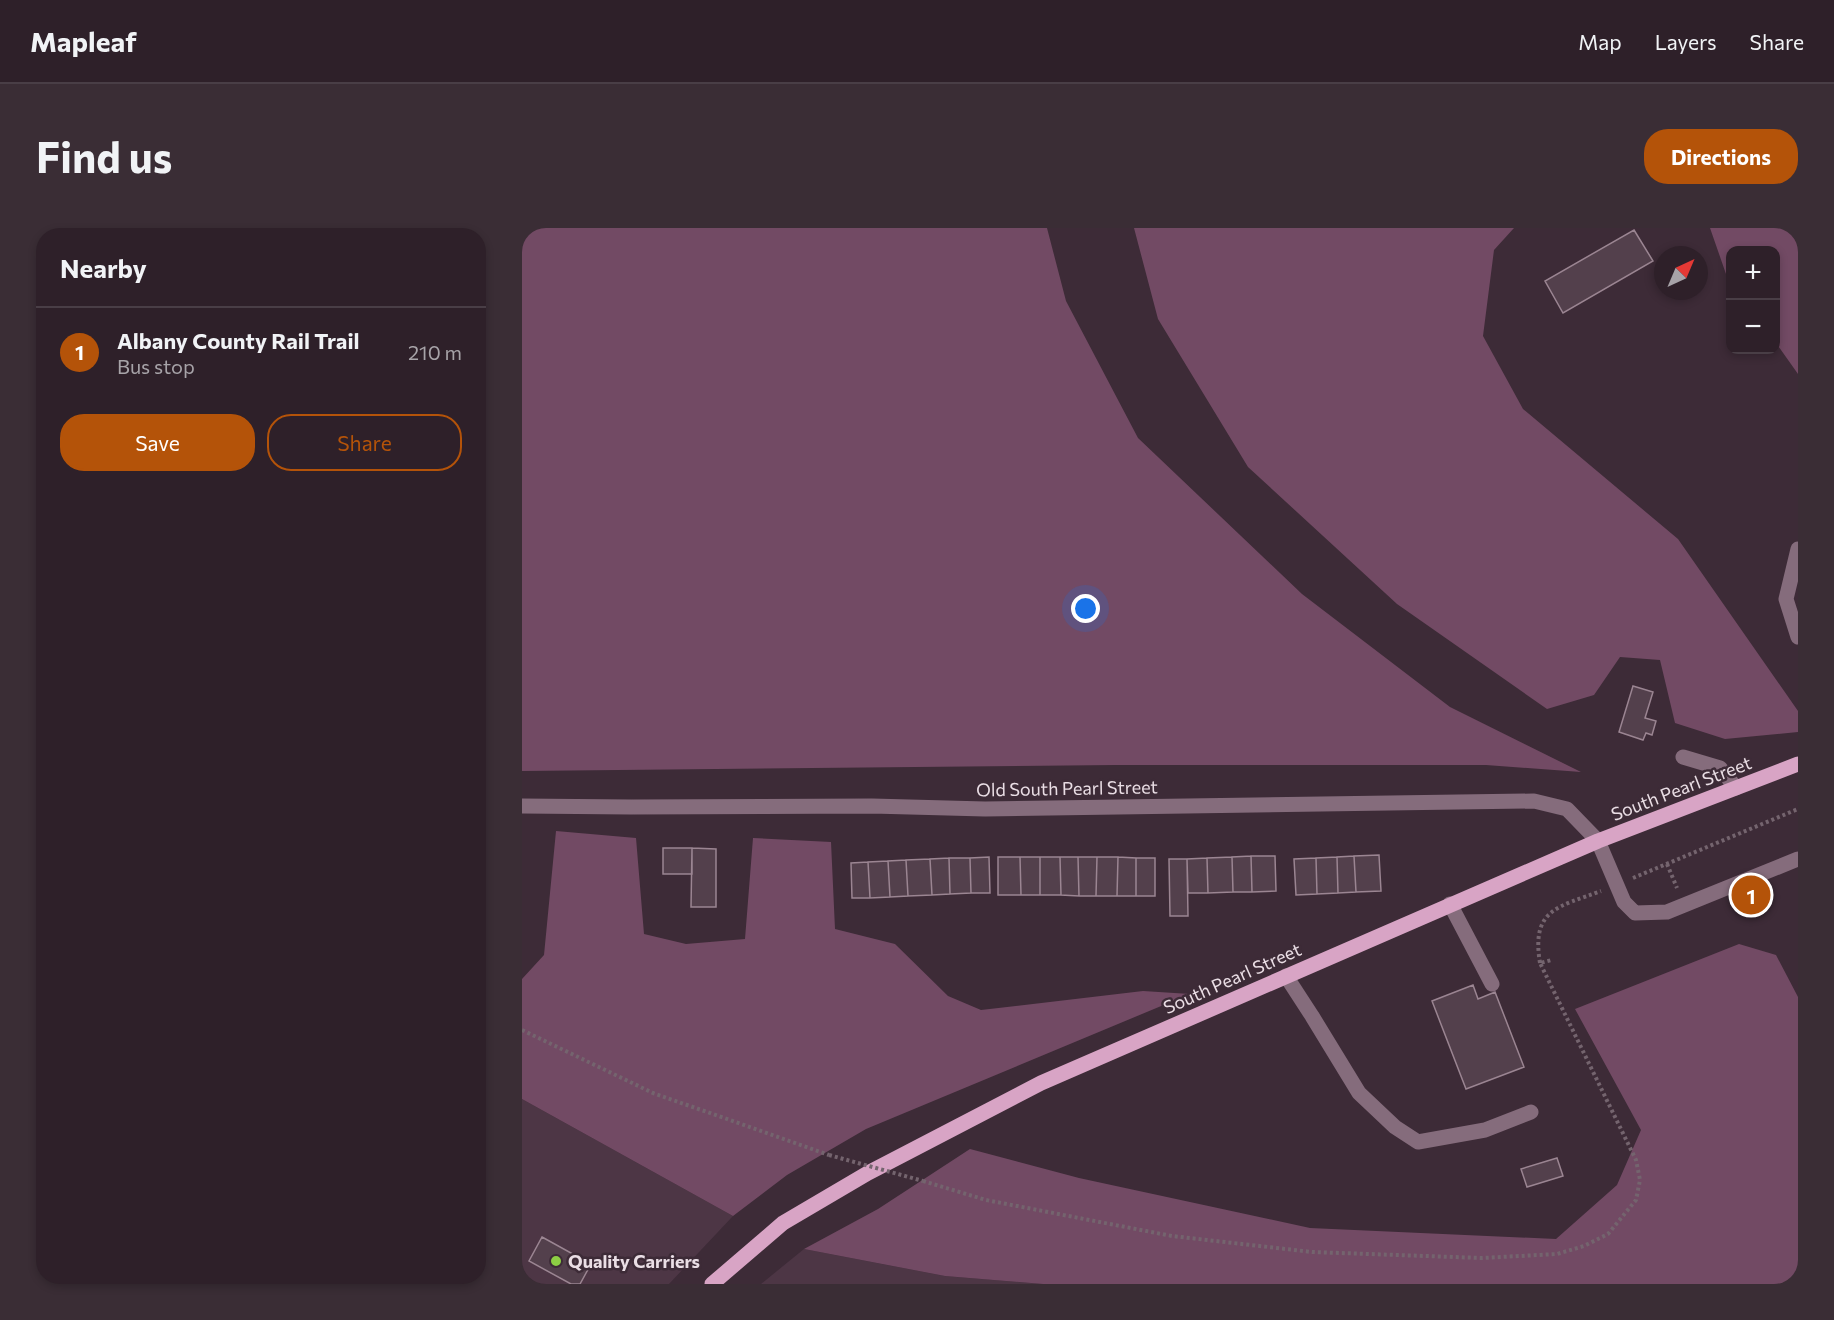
<!DOCTYPE html>
<html lang="en">
<head>
<meta charset="utf-8">
<style>
	body { margin:0; font-family:Commissioner,sans-serif; background:#3a2d35; color:#f1f3f6 }
	.controls { position:absolute; right:18px; top:18px; display:grid; overflow:hidden; border-radius:12px; box-shadow:0 3px 9px #0003 }
	.controls button { width:54px; height:54px; display:grid; place-items:center; padding:0; border:0; border-bottom:2px solid #493e46; background:#2e2029; color:#f1f3f6; font:30px sans-serif }
	.compass { position:absolute; left:1132px; top:18px; width:54px; height:54px; border-radius:50%; background:#2e2029; box-shadow:0 3px 9px #0003; rotate:44deg }
	.you { position:absolute; left:564px; top:381px; width:21px; height:21px; margin:-15px; border:4px solid #fff; border-radius:50%; background:#1a73e8; box-shadow:0 0 0 9px #1a73e833 }
	.badge { display:grid; place-items:center; width:39px; height:39px; border-radius:50%; background:#b45309; color:#fff; font-size:20px; font-weight:700 }
	.pin { position:absolute; translate:-50% -50%; border:3px solid #fff; box-shadow:0 2px 6px #0006 }
	.list { margin:0; padding:0; list-style:none }
	h2 { display:flex; justify-content:space-between; align-items:center; height:78px; margin:0; padding:0 24px; font-size:26px }
	h2 small { font-size:20px; font-weight:400; color:#a7a3a8 }
	.list li { display:grid; grid-template-columns:39px 1fr auto; gap:18px; align-items:center; box-sizing:border-box; height:90px; padding:0 24px; border-top:2px solid #493e46 }
	.list b { display:block; font-size:22px; white-space:nowrap }
	.list p { margin:0; font-size:20px; white-space:nowrap; color:#a7a3a8 }
	.list em { font-size:20px; font-style:normal; color:#a7a3a8 }
	.actions { display:flex; gap:12px; padding:18px 24px }
	.actions a { flex:1; padding:14px 0; border:2px solid #b45309; border-radius:24px; text-align:center; font-size:21px; color:#b45309 }
	.actions .main { background:#b45309; color:#fff }
	.map { position:relative; flex:none; width:1276px; height:1056px; overflow:hidden; border-radius:24px }
	header { display:flex; align-items:center; gap:36px; box-sizing:border-box; height:84px; padding:0 30px; background:#2e2029; border-bottom:2px solid #493e46 }
	header strong { font-size:28px }
	nav { display:flex; gap:33px; margin-inline-start:auto; font-size:21px }
	.intro { display:flex; align-items:center; justify-content:space-between; box-sizing:border-box; height:144px; padding:0 36px }
	h1 { margin:0; font-size:42px }
	.button { padding:15px 27px; border-radius:24px; background:#b45309; color:#fff; font-size:21px; font-weight:700 }
	main { display:flex; gap:36px; padding:0 36px }
	aside { flex:1; background:#2e2029; border-radius:24px; box-shadow:0 3px 9px #0003 }
	.map>svg:first-child { display:block }
</style>
</head>
<body>
<header>
<strong>Mapleaf</strong>
<nav><a>Map</a><a>Layers</a><a>Share</a></nav>
</header>
<div class="intro"><h1>Find us</h1><a class="button">Directions</a></div>
<main>
<aside>
<h2>Nearby<small></small></h2>
<ul class="list">
<li><span class="badge">1</span><div><b>Albany County Rail Trail</b><p>Bus stop</p></div><em>210 m</em></li>
</ul>
<div class="actions"><a class="main">Save</a><a>Share</a></div>
</aside>
<div class="map">
<svg width="1276" height="1056" viewBox="0 0 1276 1056">
	<rect width="100%" height="100%" fill="#3d2b37"/>
	<path fill="#4d3645" d="M0,871L211,988L147,1056H0Z
		M282,1021L423,1048L521,1056H239Z"/>
	<path fill="#724a64" d="M0,0H525L544,73L616,210L780,366L928,479L1059,544L964,537H594L0,543Z
		M612,0H992L972,22L961,108L1001,181L1156,311L1276,483V504L1203,511L1153,495L1138,432L1098,429L1072,467L1025,481L875,376L726,239L636,91Z
		M1188,0H1276V146L1254,115V22H1208V52L1204,46Z
		M34,603L114,610L122,706L164,716L223,711L231,610L309,614L313,701L373,716L426,768L459,782L621,763L668,766L344,901L265,947L211,988L0,871V751L22,727Z
		M1217,716L1254,727L1276,769V1056H521L423,1048L282,1021L356,981L448,921L557,950L788,1000L1034,1011L1095,957L1119,902L1053,781Z"/>
	<path fill="#53404c" stroke="#9b8592" stroke-width="1.5" d="M1112,2L1131,33L1041,85L1023,53Z
		M1111,458L1131,464L1123,490L1134,493L1130,507L1124,505L1121,512L1097,504Z
		M141,620H170V646H141Z
		M170,620L194,621V679H169Z
		M857,627L859,663L834,664L832,628Z
		M729,628H753L754,663L730,664Z
		M729,628L730,664H711L710,629Z
		M832,628L834,664L816,665L815,629Z
		M467,629L468,665H449L448,630Z
		M476,629H498L499,667H476Z
		M498,629H518V667H499Z
		M518,629H538L539,667H518Z
		M538,629H556L557,668L539,667Z
		M556,629H575L574,668H557Z
		M575,629H596L595,668H574Z
		M596,629L614,630V668H595Z
		M710,629L711,664L686,665L685,630Z
		M815,629L816,665L795,666L794,630Z
		M427,630L428,666L410,667L408,631Z
		M427,630H448L449,665L428,666Z
		M614,630H633V668H614Z
		M685,630L686,665H666L665,631Z
		M794,630L795,666L774,667L772,631Z
		M408,631L410,667L386,668L384,632Z
		M647,631H665L666,688H648Z
		M384,632L386,668L368,669L366,633Z
		M366,633L368,669L348,670L346,634Z
		M346,634L348,670H330L329,635Z
		M1236,664L1238,670L1221,677L1219,671Z
		M951,757L956,771L973,764L1002,839L944,861L910,773Z
		M1035,930L1041,948L1005,959L999,941Z
		M20,1009L69,1036L58,1056H49L7,1033Z"/>
	<g fill="none" stroke-linecap="round" stroke-linejoin="round">
		<path stroke="#74646e" stroke-width="4" stroke-dasharray="3 3" stroke-linecap="butt" d="M1145,636L1155,660
			M1111,650L1276,581
			M1018,735C1009,681 1036,679 1079,663
			M0,802L131,865L307,927
			M401,953L464,972L650,1008L790,1024L960,1030L1035,1026L1062,1018L1086,1006L1114,972L1118,952L1114,932L1018,735L1030,732"/>
		<path stroke="#856c7c" stroke-width="15" d="M1276,321L1264,371L1276,409
			M1161,529L1198,540L1214,560
			M0,578L109,579L350,578L463,581L1012,573L1045,581L1076,613L1102,674L1113,685L1145,684L1276,631
			M928,676L970,756
			M764,748L790,788L837,865L873,899L896,914L963,902L1009,884"/>
		<path stroke="#d8a4c5" stroke-width="15" d="M190,1056L261,995L346,945L519,855L1076,613L1276,536"/>
		<path stroke="#74646e" stroke-width="4" stroke-dasharray="3 3" stroke-linecap="butt" d="M307,927L401,953"/>
	</g>
	<circle fill="#8dce44" stroke="#3d2b37" stroke-width="2" cx="34" cy="1033" r="6"/>
	<g text-anchor="middle" dominant-baseline="central" stroke-width="5" stroke-linejoin="round" paint-order="stroke">
		<g font-size="18" fill="#eadee5" stroke="#3d2b37">
			<text transform="translate(545 560) rotate(-1)">Old South Pearl Street</text>
			<text transform="translate(1159 560) rotate(-21)">South Pearl Street</text>
			<text transform="translate(710 750) rotate(-24)">South Pearl Street</text>
		</g>
		<g font-size="18" font-weight="bold" fill="#eadee5" stroke="#3d2b37" text-anchor="start">
			<text x="46" y="1033">Quality Carriers</text>
		</g>
	</g>
</svg>
<div class="controls">
<button>+</button>
<button>−</button>
</div>
<svg class="compass" viewBox="-18 -18 36 36"><path d="M0-13l5 13h-10z" fill="#e53935"/><path d="M0 13l5-13h-10z" fill="#a7a3a8"/></svg>
<div class="you"></div>
<div class="pin badge" style="left:1229px;top:667px">1</div>
</div>
</main>
</body>
</html>
